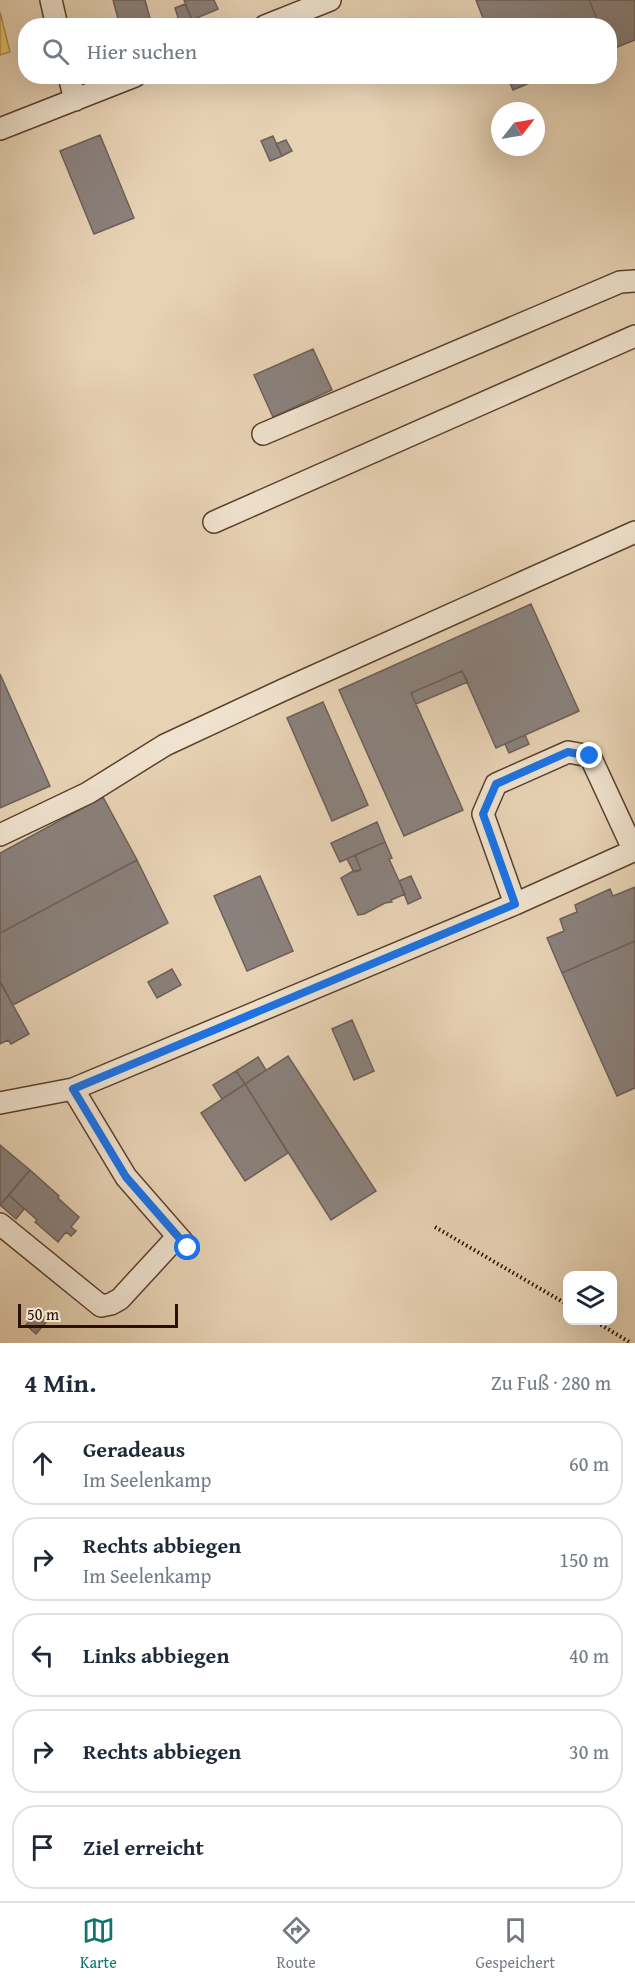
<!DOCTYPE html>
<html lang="de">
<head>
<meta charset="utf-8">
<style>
	body { margin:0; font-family:"Gentium Book Plus",serif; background:#f2f2f3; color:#1f2937 }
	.controls { position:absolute; right:18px; bottom:18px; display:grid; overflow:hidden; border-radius:12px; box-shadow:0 6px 24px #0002 }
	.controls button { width:54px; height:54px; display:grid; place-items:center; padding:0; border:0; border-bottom:2px solid #e0e1e3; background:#fff; color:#1f2937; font:30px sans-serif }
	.compass { position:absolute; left:491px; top:102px; width:54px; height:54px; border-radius:50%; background:#fff; box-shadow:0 6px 24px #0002; rotate:59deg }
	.scale { position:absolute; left:18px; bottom:15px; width:160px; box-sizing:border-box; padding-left:6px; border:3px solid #2c0f03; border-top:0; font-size:16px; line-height:21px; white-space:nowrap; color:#2c0f03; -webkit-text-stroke:4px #efe2ce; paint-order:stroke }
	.stop { position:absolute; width:18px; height:18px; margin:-14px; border:4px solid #1a73e8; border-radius:50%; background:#fff }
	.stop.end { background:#1a73e8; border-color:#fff; box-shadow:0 2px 6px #0008 }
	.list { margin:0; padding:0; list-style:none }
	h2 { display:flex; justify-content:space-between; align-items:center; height:78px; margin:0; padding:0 24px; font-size:26px }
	h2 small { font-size:20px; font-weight:400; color:#747a83 }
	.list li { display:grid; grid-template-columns:39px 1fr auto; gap:18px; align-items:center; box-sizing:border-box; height:84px; margin:0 12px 12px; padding:0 12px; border:2px solid #e0e1e3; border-radius:24px }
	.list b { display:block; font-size:22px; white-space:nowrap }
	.list p { margin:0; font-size:20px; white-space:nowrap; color:#747a83 }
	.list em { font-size:20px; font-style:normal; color:#747a83 }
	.icon { flex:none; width:33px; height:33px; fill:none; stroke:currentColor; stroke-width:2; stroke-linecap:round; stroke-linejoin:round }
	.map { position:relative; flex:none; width:635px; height:1343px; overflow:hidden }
	.search { position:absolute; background:#fff; box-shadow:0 6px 24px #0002; left:18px; right:18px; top:18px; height:66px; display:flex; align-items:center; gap:15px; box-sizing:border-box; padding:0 21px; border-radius:24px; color:#747a83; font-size:22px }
	.sheet { height:558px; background:#fff }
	nav { display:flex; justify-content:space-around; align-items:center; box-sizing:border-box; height:84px; border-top:2px solid #e0e1e3; background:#fff; font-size:16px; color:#747a83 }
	nav a { display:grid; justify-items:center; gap:3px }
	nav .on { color:#0f766e }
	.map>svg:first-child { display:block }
</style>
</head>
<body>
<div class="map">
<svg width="635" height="1343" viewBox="0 0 635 1343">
	<rect width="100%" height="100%" fill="#e7d2b4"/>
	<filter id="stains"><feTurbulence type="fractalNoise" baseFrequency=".00333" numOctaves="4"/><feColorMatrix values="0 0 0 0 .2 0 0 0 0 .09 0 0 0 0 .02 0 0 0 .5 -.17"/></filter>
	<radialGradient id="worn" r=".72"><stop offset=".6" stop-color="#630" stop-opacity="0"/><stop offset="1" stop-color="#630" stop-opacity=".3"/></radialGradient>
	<path fill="#e9c46a" stroke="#b08e4b" stroke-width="1.5" d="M0,12L10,52L0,55Z"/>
	<path fill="#8a817c" stroke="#6e5f58" stroke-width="1.5" d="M113,0H145L152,26H120Z
		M184,0H214L218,9L192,20Z
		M476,0H589L600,26H486Z
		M589,0H635V40L610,50V26H600Z
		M185,4L192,20L180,24L175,8Z
		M507,76H546L513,90Z
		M100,135L134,218L94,234L60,151Z
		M273,136L282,156L270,161L261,141Z
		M286,140L292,151L282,156L276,144Z
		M313,349L332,390L273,417L254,375Z
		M531,604L579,711L496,748L462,671L411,693L463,810L404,836L339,690Z
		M462,671L468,682L416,704L411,693Z
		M0,674L50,786L0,808Z
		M323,702L368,805L332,821L287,718Z
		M525,735L529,744L509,753L505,744Z
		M103,797L137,860L0,933V853Z
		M377,822L385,842L340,862L331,843Z
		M385,842L392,858L389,859L405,894L391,900L392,902L385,903L364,914L358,915L341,878L353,871L361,870L355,855Z
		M355,855L361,870L354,872L347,859Z
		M137,860L168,923L13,1005L0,981V933Z
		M260,876L293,951L247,971L214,896Z
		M411,876L421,898L408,904L399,881Z
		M635,887V941L562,973L547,938L564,931L560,919L577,912L575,905L610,889L613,896Z
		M635,941V1088L617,1096L562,973Z
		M172,969L181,985L157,998L148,982Z
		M0,982L29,1034L11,1044L8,1040L0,1044Z
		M352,1020L374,1071L354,1080L332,1029Z
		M288,1056L376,1191L331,1220L245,1084Z
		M258,1057L266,1070L245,1084L236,1071Z
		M236,1071L245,1084L222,1099L213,1085Z
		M245,1084L288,1153L245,1181L201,1113Z
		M0,1145L30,1170L0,1205Z
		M30,1170L59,1196L58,1198L79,1217L71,1227L76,1231L71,1236L66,1232L58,1242L35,1222L37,1220L9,1195Z
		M9,1195L24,1209L16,1219L0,1205Z
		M37,1312L47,1321L36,1334L26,1325Z"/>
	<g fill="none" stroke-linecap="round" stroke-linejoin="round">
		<defs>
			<path id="minor" d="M51,0L57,26
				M265,26L330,0
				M69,76L75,100
				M0,129L135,76
				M263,434L620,282L635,281
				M214,522L635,336
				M0,835L88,793L165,745L283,690L635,532
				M515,904L483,814L496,784L568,752L590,756L634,851
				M73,1089L126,1177L188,1248
				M0,1103L73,1089L515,904L635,850
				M0,1224L101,1306L111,1304L120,1299L177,1237"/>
		</defs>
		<use href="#minor" stroke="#5b402f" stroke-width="24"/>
		<path stroke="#2c0f03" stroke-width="4" stroke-dasharray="1.5 3" stroke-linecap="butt" d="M435,1227L568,1305
			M593,1320L631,1343"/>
		<use href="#minor" stroke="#efe2ce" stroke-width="21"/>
	</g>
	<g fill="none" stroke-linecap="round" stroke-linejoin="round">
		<path stroke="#1a73e8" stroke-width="8" d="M188,1248L126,1177L73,1089L515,904L483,814L496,784L568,752L590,756"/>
	</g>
	<rect width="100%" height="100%" filter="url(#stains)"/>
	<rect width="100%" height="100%" fill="url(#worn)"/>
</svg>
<div class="controls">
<button><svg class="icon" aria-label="layers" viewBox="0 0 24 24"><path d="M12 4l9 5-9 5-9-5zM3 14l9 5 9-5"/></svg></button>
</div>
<svg class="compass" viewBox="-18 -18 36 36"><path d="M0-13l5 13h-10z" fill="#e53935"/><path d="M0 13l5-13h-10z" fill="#747a83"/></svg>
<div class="scale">50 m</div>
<div class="stop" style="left:188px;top:1248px"></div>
<div class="stop end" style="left:590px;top:756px"></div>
<div class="search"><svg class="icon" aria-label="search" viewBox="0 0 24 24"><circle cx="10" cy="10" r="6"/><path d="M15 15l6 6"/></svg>Hier suchen</div>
</div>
<section class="sheet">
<h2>4 Min.<small>Zu Fuß · 280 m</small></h2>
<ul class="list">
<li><svg class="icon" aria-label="ahead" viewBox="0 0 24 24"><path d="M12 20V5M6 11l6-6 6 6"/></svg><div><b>Geradeaus</b><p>Im Seelenkamp</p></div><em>60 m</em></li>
<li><svg class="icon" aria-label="right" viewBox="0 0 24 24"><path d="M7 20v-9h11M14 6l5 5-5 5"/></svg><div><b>Rechts abbiegen</b><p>Im Seelenkamp</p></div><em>150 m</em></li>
<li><svg class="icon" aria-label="left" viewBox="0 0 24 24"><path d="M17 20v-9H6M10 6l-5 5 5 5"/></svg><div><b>Links abbiegen</b></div><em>40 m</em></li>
<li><svg class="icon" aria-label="right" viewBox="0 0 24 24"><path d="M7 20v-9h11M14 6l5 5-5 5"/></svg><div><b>Rechts abbiegen</b></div><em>30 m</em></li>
<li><svg class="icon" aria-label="arrive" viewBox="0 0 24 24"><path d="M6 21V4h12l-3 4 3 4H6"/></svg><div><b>Ziel erreicht</b></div></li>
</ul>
</section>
<nav>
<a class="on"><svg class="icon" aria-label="map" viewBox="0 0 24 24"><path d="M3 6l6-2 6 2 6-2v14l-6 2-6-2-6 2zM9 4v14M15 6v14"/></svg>Karte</a>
<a><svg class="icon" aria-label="directions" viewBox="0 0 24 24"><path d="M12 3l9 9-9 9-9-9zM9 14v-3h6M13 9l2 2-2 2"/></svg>Route</a>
<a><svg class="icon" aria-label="saved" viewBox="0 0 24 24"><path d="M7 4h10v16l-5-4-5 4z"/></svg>Gespeichert</a>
</nav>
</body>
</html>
